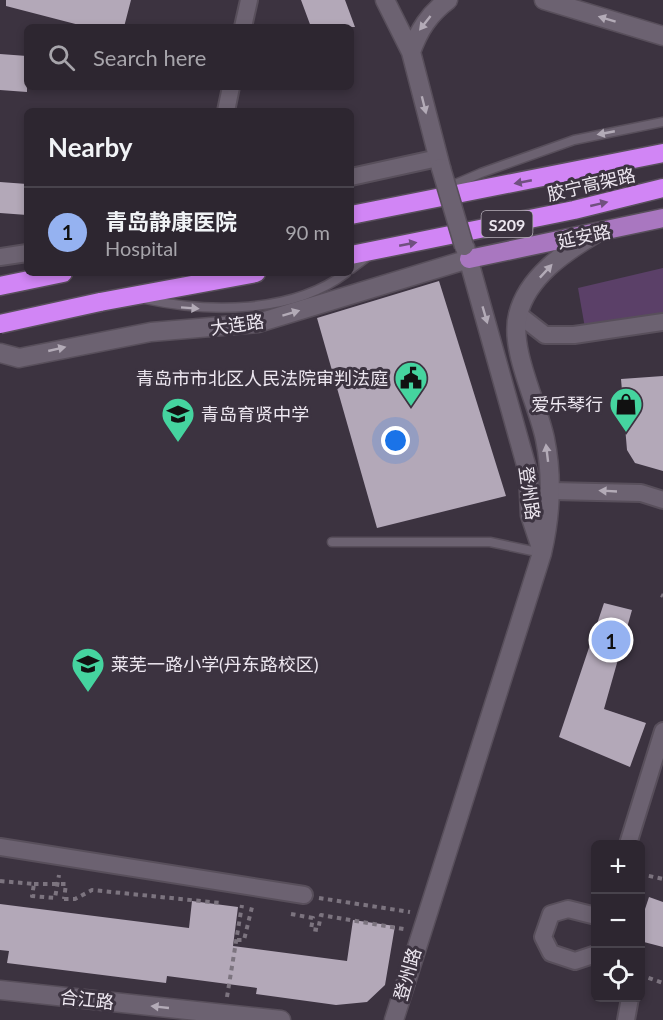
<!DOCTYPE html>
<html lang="en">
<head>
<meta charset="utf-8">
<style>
	body { margin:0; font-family:Lato,"Noto Sans SC",sans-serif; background:#352e38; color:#f1f3f6 }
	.controls { position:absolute; right:18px; bottom:18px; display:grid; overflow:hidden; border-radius:9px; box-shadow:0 3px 9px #0003 }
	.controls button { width:54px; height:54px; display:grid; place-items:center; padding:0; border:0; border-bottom:2px solid #48434c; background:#2d2630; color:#f1f3f6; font:30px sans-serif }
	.you { position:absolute; left:396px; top:441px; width:21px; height:21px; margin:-15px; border:4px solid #fff; border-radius:50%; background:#1a73e8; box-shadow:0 0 0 9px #1a73e833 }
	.badge { display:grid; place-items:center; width:39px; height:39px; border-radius:50%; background:#95b2f1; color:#111; font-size:20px; font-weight:700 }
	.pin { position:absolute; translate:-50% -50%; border:3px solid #fff; box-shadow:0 2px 6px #0006 }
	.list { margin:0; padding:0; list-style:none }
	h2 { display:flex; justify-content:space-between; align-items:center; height:78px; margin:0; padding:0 24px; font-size:26px }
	h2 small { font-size:20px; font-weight:400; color:#a7a5ab }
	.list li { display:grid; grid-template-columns:39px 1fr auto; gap:18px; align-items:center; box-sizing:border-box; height:90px; padding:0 24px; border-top:2px solid #48434c }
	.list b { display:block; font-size:22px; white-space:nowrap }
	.list p { margin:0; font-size:20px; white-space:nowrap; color:#a7a5ab }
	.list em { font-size:20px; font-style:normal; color:#a7a5ab }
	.icon { flex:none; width:33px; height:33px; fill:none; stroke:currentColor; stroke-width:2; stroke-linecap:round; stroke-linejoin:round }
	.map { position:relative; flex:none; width:663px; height:1020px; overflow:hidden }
	.search { position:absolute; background:#2d2630; box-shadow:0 3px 9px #0003; left:24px; top:24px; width:330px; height:66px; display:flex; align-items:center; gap:15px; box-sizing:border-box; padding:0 21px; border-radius:9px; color:#a7a5ab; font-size:22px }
	.panel { position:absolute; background:#2d2630; box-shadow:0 3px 9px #0003; left:24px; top:108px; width:330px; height:168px; border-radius:9px }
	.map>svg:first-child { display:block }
</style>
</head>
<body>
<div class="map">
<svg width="663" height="1020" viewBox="0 0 663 1020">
	<rect width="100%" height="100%" fill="#3c3340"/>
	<path fill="#5b4068" d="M663,268V314L585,328L578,288Z"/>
	<path fill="#b3a8b8" d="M6,0H131L124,27H87L6,6Z
		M301,0H345L355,27H311Z
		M0,54L27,56V92L0,90Z
		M0,182L27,184V215L0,213Z
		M439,281L506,496L377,528L317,318Z
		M663,376V471L635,463L627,450L621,379Z
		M604,603L632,610L604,709L646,723L630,767L559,737Z
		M649,897L663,902V947L640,941V924Z
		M192,901L238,907L233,946L347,961L353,920L395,926L385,985L367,1002L336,1005L256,994L257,988L167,976L166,983L7,963L9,951L0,950V904L189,928Z"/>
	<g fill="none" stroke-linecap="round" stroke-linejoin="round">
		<defs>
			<path id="lane" d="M446,188L481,173L574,140L663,122
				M351,269L367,257
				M145,299C208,313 292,314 346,273
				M332,542H490L542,553"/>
			<path id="street" d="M243,27L249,0
				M226,111L231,87
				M351,177L438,158
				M0,257L27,253
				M518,314L545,335H574L663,322
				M552,491L641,493L663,500
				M628,844L663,731
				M0,847L304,895
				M596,916L568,909L551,914L543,937L551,953L575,961L596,954
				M626,1020L630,998"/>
			<path id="secondary" d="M385,0L411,52L441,168
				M544,0L663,36
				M411,52C419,30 429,14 448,0
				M465,247L528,472L530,515L542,551
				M0,353L19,358L151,332L258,323L469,259
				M0,990L281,1020
				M394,1020L542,553C551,514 553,478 545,439C538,404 509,349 518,315C527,277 565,252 595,234"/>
			<path id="primary" d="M469,259L663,218"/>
			<path id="highway" d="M351,215L663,153
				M351,255L574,210L663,188
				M0,286L63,273
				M100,302L256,273"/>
		</defs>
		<use href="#lane" stroke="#584f5b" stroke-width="11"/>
		<use href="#street" stroke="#584f5b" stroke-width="20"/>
		<use href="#secondary" stroke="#584f5b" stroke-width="21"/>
		<use href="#primary" stroke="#584f5b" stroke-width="21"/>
		<use href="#highway" stroke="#584f5b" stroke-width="21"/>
		<path stroke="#7c747f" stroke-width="4" stroke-dasharray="4.5 4.5" stroke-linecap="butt" d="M661,595L663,596
			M640,874L663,879
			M0,881L34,884L32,896L55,898L59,875
			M319,898L410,912
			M64,899H75L92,890L220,903
			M291,914L313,918L311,929L318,930L321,915L404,929
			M237,940H244L252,907H254
			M640,975L663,983
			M227,997L242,905"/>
		<use href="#lane" stroke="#6c6271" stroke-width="8"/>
		<use href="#street" stroke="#6c6271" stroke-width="16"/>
		<use href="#secondary" stroke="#6c6271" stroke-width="18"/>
		<use href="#primary" stroke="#a977c0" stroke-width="18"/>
		<use href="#highway" stroke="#d185f5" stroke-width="18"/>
		<defs>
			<path id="secondary-bridge" d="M441,168L464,246"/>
			<path id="highway-bridge" d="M0,324L100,302"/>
		</defs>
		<use href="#secondary-bridge" stroke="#584f5b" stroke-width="21" stroke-linecap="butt"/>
		<use href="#highway-bridge" stroke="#584f5b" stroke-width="21" stroke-linecap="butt"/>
		<path stroke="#7c747f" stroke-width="4" stroke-dasharray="4.5 4.5" stroke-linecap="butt" d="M34,884H66L64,899"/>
		<use href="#secondary-bridge" stroke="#6c6271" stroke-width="18"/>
		<use href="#highway-bridge" stroke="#d185f5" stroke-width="18"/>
	</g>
	<defs><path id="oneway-solid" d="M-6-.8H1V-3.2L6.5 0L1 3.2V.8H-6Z" transform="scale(1.5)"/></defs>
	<g fill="#b3abb7">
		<use href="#oneway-solid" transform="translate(607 19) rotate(-163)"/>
		<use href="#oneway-solid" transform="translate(425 23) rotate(128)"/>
		<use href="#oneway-solid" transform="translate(424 105) rotate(76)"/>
		<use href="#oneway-solid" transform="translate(606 133) rotate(169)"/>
		<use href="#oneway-solid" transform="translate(546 271) rotate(-47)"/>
		<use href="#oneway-solid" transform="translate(190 308) rotate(4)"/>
		<use href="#oneway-solid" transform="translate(291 313) rotate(-17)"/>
		<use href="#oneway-solid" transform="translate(485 315) rotate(74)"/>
		<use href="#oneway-solid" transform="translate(57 349) rotate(-13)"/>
		<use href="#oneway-solid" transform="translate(547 453) rotate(-97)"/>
		<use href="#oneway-solid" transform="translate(608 491) rotate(-177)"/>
		<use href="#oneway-solid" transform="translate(160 1007) rotate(-174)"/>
	</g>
	<g fill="#70507f">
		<use href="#oneway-solid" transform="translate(523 182) rotate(169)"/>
		<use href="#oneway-solid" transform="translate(599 204) rotate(-13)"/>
		<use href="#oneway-solid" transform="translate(408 244) rotate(-11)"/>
	</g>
	<defs>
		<symbol id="civic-pin" viewBox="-11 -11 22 30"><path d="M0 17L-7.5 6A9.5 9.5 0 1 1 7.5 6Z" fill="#45d49f" stroke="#3c3340"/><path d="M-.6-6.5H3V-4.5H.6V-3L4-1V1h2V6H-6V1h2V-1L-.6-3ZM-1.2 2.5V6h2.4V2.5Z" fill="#111"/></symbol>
		<symbol id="shop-pin" viewBox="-11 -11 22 30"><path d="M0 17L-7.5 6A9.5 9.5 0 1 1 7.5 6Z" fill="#45d49f" stroke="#3c3340"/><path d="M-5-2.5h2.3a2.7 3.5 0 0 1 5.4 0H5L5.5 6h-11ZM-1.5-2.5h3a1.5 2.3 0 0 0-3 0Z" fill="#111"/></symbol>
		<symbol id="school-pin" viewBox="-11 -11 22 30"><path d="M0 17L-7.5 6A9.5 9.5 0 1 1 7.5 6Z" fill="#45d49f" stroke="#3c3340"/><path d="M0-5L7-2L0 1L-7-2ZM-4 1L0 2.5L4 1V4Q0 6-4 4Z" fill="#111"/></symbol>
	</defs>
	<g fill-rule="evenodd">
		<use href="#civic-pin" x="392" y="359" width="38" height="52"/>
		<use href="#shop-pin" x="607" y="385" width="38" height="52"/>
		<use href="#school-pin" x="159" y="395" width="38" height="52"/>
		<use href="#school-pin" x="69" y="645" width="38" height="52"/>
	</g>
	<g text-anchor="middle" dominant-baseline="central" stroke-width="6" stroke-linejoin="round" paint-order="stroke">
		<rect fill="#3c3340" stroke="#b8b1bb" stroke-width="1.5" x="481.5" y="211" width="51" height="26" rx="4.5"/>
		<g font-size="16" font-weight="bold" fill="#ede7f0">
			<text x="507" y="224">S209</text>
		</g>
		<g font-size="18" fill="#ede7f0" stroke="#3c3340">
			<text transform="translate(591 184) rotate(-13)">胶宁高架路</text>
			<text transform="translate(584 236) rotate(-12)">延安路</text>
			<text transform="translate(237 324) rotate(-8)">大连路</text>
			<text transform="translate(530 493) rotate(82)">登州路</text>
			<text transform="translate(407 974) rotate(-74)">登州路</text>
			<text transform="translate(87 999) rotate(6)">合江路</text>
		</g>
		<g font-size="18" fill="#ede7f0" stroke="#3c3340" text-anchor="end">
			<text x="388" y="378">青岛市市北区人民法院审判法庭</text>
			<text x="603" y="404">爱乐琴行</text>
			<text x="201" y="414" text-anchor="start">青岛育贤中学</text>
			<text x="111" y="664" text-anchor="start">莱芜一路小学(丹东路校区)</text>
		</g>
	</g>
</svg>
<div class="controls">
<button>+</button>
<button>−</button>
<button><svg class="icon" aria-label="locate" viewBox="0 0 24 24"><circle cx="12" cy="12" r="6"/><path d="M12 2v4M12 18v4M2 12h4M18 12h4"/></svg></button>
</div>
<div class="you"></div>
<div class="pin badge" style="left:611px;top:640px">1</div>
<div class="search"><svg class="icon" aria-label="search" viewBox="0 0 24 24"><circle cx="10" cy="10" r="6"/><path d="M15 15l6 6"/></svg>Search here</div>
<section class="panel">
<h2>Nearby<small></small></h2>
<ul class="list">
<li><span class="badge">1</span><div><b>青岛静康医院</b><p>Hospital</p></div><em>90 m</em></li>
</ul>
</section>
</div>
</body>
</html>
